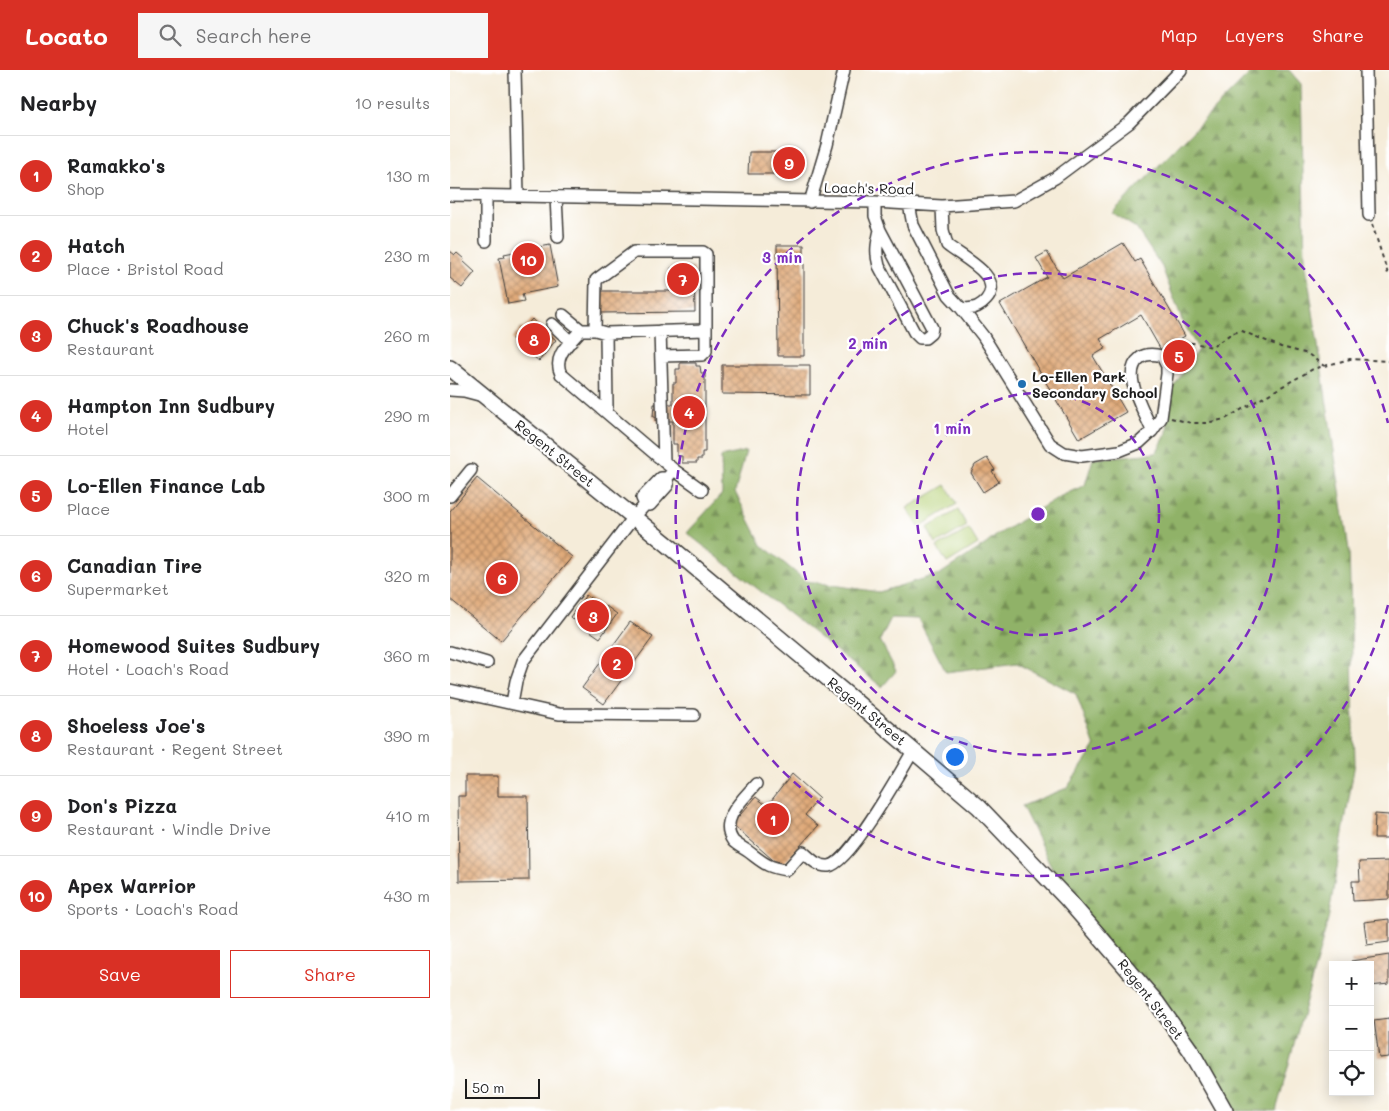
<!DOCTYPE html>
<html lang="en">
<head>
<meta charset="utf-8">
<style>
	body { margin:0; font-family:Mali,sans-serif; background:#f6f6f6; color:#202124 }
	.controls { position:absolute; right:15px; bottom:15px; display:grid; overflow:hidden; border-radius:0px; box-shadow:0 2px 12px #0003 }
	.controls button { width:45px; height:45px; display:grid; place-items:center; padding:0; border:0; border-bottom:1px solid #e0e0e0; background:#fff; color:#202124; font:25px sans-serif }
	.scale { position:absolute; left:15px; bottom:12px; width:75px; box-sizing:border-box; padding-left:5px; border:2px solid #1c1c1c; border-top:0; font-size:14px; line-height:18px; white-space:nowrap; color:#1c1c1c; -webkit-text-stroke:4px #fff; paint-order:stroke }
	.you { position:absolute; left:504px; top:686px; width:18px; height:18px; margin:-12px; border:4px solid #fff; border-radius:50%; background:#1a73e8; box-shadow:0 0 0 8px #1a73e833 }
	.badge { display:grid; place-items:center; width:32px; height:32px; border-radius:50%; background:#d93025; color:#fff; font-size:16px; font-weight:700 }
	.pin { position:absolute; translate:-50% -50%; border:2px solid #fff; box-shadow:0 1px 5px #0006 }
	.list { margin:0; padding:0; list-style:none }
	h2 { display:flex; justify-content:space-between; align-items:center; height:65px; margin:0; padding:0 20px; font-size:21px }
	h2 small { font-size:16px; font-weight:400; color:#757577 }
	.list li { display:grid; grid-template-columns:32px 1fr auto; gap:15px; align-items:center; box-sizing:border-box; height:80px; padding:0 20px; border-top:1px solid #e0e0e0 }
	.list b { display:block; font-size:19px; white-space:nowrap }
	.list p { margin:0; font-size:16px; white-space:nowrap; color:#757577 }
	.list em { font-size:16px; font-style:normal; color:#757577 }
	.actions { display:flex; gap:10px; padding:15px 20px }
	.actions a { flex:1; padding:11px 0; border:1px solid #d93025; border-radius:0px; text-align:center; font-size:18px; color:#d93025 }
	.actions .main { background:#d93025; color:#fff }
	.icon { flex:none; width:28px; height:28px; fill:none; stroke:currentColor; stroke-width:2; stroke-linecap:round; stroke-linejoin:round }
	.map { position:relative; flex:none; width:939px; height:1041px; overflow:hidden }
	header { display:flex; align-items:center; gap:30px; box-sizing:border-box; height:70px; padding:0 25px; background:#d93025; color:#fff }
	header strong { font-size:24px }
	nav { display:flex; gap:28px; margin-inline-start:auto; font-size:18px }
	.search { width:350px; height:45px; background:#f6f6f6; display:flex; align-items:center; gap:12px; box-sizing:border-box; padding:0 18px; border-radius:0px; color:#757577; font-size:19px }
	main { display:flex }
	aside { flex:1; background:#fff }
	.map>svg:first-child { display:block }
</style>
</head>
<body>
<header>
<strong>Locato</strong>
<div class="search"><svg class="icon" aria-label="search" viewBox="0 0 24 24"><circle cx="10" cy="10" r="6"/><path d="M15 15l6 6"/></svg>Search here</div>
<nav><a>Map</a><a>Layers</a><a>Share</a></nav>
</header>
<main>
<aside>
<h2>Nearby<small>10 results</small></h2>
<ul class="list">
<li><span class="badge">1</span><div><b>Ramakko's</b><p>Shop</p></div><em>130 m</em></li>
<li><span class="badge">2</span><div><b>Hatch</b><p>Place · Bristol Road</p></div><em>230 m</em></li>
<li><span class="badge">3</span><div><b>Chuck's Roadhouse</b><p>Restaurant</p></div><em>260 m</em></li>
<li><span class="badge">4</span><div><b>Hampton Inn Sudbury</b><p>Hotel</p></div><em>290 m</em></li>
<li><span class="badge">5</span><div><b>Lo-Ellen Finance Lab</b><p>Place</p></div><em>300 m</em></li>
<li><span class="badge">6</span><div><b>Canadian Tire</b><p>Supermarket</p></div><em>320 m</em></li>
<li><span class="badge">7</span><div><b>Homewood Suites Sudbury</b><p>Hotel · Loach's Road</p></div><em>360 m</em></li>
<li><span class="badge">8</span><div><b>Shoeless Joe's</b><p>Restaurant · Regent Street</p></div><em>390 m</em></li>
<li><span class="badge">9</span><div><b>Don's Pizza</b><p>Restaurant · Windle Drive</p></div><em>410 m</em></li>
<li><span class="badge">10</span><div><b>Apex Warrior</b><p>Sports · Loach's Road</p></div><em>430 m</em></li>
</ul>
<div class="actions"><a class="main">Save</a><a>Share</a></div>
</aside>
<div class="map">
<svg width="939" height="1041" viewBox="0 0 939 1041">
	<defs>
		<pattern id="forest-firs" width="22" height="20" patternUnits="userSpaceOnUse" patternTransform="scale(1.25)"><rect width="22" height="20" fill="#90b267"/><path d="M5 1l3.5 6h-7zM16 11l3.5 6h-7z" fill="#759054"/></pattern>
		<pattern id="building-cross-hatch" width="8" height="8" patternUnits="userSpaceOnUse" patternTransform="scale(1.25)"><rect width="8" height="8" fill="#e0aa7a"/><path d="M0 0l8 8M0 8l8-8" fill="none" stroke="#b58a63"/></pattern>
	</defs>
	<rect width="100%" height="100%" fill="#fff"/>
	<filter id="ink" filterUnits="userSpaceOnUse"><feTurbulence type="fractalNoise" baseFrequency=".02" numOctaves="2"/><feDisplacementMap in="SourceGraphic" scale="10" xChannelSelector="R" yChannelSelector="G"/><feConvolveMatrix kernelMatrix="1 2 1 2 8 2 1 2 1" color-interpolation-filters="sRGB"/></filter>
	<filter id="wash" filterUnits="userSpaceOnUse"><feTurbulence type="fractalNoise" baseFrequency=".0096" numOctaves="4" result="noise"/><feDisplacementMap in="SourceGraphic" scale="20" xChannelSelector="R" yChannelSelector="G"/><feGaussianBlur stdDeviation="1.12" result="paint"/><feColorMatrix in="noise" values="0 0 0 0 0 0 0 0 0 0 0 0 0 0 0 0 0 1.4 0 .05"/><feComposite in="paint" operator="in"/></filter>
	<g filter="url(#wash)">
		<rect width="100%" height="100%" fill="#f5ecd9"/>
		<path fill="url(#forest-firs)" stroke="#566742" d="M803,0H839L851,14L855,189L899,480L905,693L878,850L826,1041H775L741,981L617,829L572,736L617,718L645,677L626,624L567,593L496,602L468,549L441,548L430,570L446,601L432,617L237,463L272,424L271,387L296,381L285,422L312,475L356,511L429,522L490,504L536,474L547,465L609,427L635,415L643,389L706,383L717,363L719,324L748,279L732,250L712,197L686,158L662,143Z"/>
		<path fill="#b5d076" stroke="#687649" d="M496,415L507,434L469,457L457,438Z
			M508,440L517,456L486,474L477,458Z
			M519,459L528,474L497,493L487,477Z"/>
		<g id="blocks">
			<path fill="url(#building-cross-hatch)" d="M299,82H348V104H298Z
				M673,173L685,192L690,189L735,266L711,280L691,245L650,269L656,278L643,286L676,342L629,369L550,234L597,207L586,188L597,182L613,208Z
				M100,175L108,217L72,224L74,231L58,234L49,188L55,187L54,184Z
				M327,175H354V286H328Z
				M0,181L5,185L7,183L14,189L13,191L25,202L12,218L0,208Z
				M221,198H244L245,242L147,243V221H221Z
				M82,249L106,270L89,291L62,269L71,258L73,259Z
				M723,279L735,280L734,294L722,293Z
				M230,293H246V296H250L251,303H255V382H252V389H247V393H232V386H227V374H223V351H205V347H203L204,334H223V313H226V299H230Z
				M272,295H360V325L272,324Z
				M537,388L545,400L542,401L549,412L533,422L521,403L525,395Z
				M27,408L122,487L51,571L0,529V441Z
				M136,525L154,538L156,536L167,544L150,568L120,547Z
				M180,552L203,567L154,634L132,618Z
				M342,704L369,728L355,745L368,756L331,797L282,754L306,727L317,736Z
				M15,706H48V726H78L79,810L9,811L8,726H15Z
				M925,744L939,745V768H924Z
				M939,791V829L903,831L902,811H910L909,792Z
				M939,849V872L917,875L914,852Z
				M939,885V914L920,916V895H902L901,891Z
				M939,948V987L929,988L924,950Z"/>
		</g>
	</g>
	<g filter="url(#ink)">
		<use href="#blocks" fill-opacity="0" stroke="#3d3b38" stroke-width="1"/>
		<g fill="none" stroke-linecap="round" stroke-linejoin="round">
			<defs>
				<path id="minor" d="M65,0L68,126
					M916,0L919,145
					M0,125L425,132L492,136L564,131L605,108L679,53L731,0
					M36,126V171
					M106,127L108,167
					M360,132L377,75L394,0
					M425,132V146L430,160L482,258L481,263L475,268H470L464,262L429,196C425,182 427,173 430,160
					M459,134L463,155L499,225L511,238C521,240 529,238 536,230C556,207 511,187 497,175L493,160L492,136
					M511,238L533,266L600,374L614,383L632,386L669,381L689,373L702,361L711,348L717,304V296L712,286C704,284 696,283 690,288C669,304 696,343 702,361
					M113,245L131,260
					M102,254L121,272
					M145,260L146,210L184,182H253L256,184V281L252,285L211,286
					M210,261L214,392
					M0,320L14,321L33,326
					M154,340L157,338L156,263
					M224,400L111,304C102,286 120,273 131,260H145L156,263L256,260
					M0,426L21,400
					M195,435L192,428L211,408H217L224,400L252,420
					M0,582L37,593
					M0,620L109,644L244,645
					M62,633L66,611L73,591L184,447L195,435H200L218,415L217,408
					M306,714C294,728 268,750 283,771C287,775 295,779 299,782C315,794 317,797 337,800L353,782C361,789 368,797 379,796C399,794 452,700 463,681"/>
				<path id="major" d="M0,298L223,479L406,632L529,737L617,829L707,933L741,981L775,1041"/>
			</defs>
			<use href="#minor" stroke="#3d3b38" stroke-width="14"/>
			<use href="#major" stroke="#3d3b38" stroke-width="18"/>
			<path stroke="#3d3b38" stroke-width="2" stroke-dasharray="4 4" stroke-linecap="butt" d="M922,154L939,207
				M718,279C729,268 749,274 762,277L782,263L792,261L831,277L858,284L874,296
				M721,348L741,353H756L775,349L863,299L900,289L939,291"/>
			<use href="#minor" stroke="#fff" stroke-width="11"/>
			<use href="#major" stroke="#fff" stroke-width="15"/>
		</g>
	</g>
	<g fill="none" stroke="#7b2cbf" stroke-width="2.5" stroke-dasharray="9 6">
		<circle cx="588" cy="444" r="121"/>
		<circle cx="588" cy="444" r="241"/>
		<path d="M938 535A362 362 0 1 1 938 353"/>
	</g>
	<circle fill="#1f6fb2" stroke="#fff" stroke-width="2" cx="572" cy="314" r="5"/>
	<g text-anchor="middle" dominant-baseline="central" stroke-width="4.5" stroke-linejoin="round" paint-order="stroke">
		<g font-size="14" fill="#1c1c1c" stroke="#fff">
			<text transform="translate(419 118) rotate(1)">Loach's Road</text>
			<text transform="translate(105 383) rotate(39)">Regent Street</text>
			<text transform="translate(417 641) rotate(40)">Regent Street</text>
			<text transform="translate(701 929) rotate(52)">Regent Street</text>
		</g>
		<g font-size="14" font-weight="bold" fill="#1c1c1c" stroke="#fff" text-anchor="start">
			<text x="582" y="306">Lo-Ellen Park<tspan x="582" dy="16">Secondary School</tspan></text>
		</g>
	</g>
	<circle cx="588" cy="444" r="8" fill="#7b2cbf" stroke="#fff" stroke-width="2.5"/>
	<g font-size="15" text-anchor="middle" font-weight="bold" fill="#7b2cbf" stroke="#fff" stroke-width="4.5" stroke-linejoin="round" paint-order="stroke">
		<text x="332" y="193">3 min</text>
		<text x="418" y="279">2 min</text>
		<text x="502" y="364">1 min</text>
	</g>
</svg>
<div class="controls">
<button>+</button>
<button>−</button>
<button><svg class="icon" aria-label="locate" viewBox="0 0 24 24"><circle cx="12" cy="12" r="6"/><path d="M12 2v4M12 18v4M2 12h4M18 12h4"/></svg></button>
</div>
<div class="scale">50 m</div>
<div class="you"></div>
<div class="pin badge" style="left:323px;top:749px">1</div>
<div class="pin badge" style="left:167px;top:593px">2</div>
<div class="pin badge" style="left:143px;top:546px">3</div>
<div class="pin badge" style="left:239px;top:342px">4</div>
<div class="pin badge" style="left:729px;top:286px">5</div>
<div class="pin badge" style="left:52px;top:508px">6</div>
<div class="pin badge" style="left:233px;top:209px">7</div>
<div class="pin badge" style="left:84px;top:269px">8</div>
<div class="pin badge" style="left:339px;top:93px">9</div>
<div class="pin badge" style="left:78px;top:189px">10</div>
</div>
</main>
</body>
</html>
